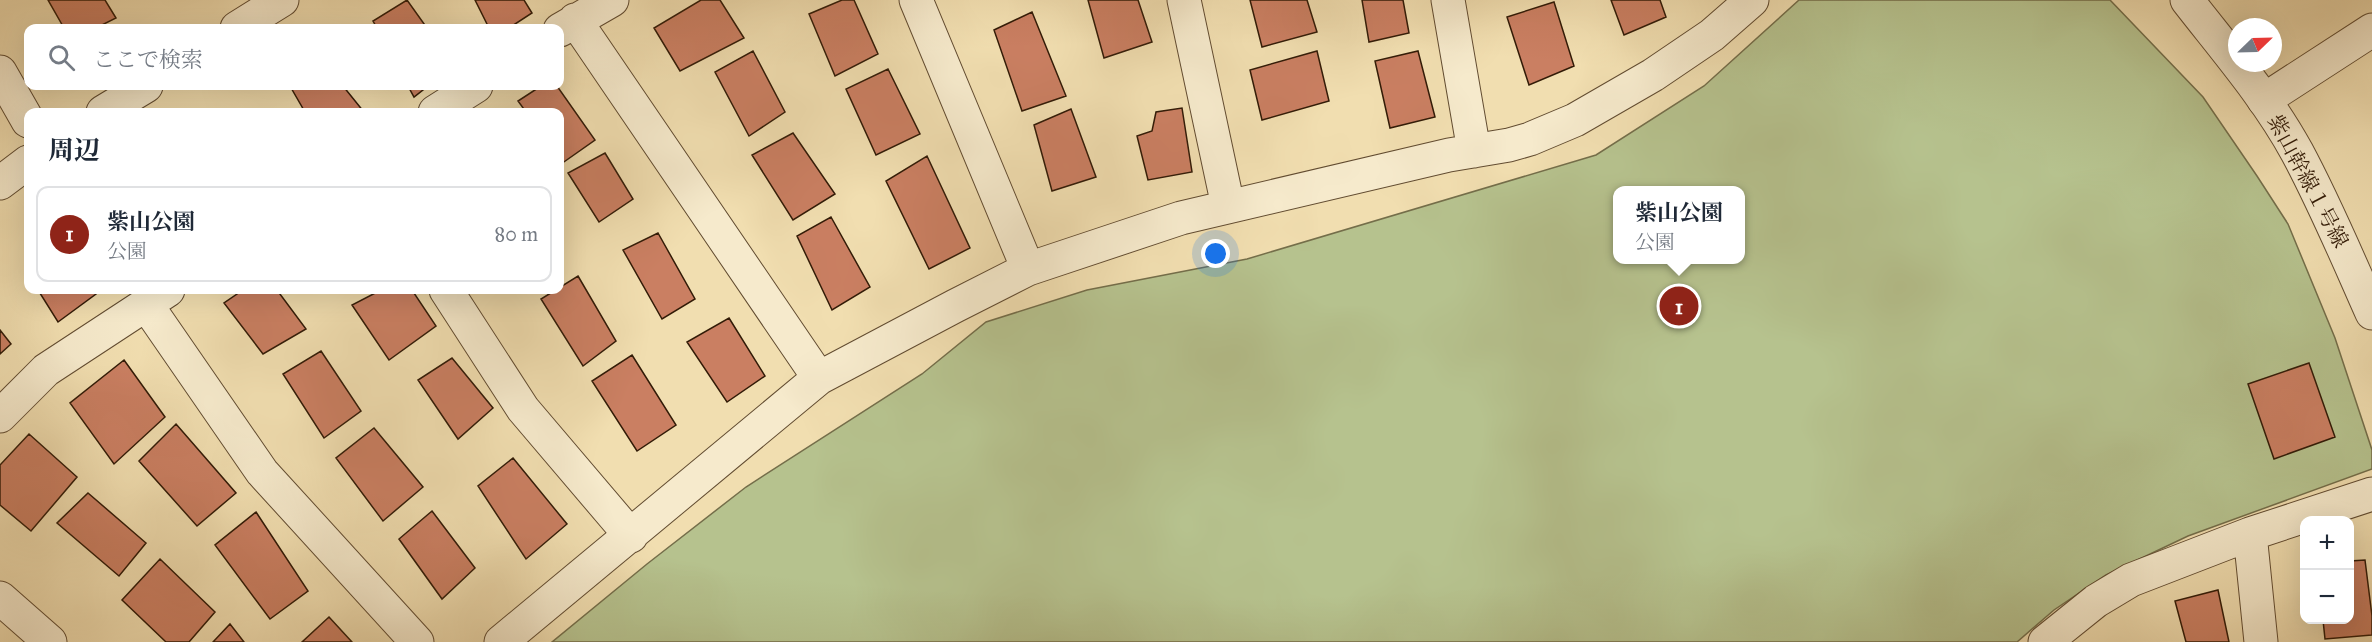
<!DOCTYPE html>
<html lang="ja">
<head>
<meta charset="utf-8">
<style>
	body { margin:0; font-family:"IM FELL Great Primer","Noto Serif JP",serif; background:#f6f6f7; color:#1f2937 }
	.controls { position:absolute; right:18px; bottom:18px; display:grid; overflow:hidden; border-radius:12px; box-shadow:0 6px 24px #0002 }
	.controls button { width:54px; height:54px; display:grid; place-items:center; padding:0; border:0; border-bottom:2px solid #e0e1e3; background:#fff; color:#1f2937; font:30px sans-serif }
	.compass { position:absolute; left:2228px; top:18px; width:54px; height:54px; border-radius:50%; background:#fff; box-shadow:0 6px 24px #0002; rotate:67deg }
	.you { position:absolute; left:1216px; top:254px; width:21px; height:21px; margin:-15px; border:4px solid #fff; border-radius:50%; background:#1a73e8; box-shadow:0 0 0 9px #1a73e833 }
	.badge { display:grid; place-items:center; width:39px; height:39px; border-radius:50%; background:#8f2418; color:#fff; font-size:20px; font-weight:700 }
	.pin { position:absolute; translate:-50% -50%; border:3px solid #fff; box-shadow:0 2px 6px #0006 }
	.popup { position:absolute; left:1613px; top:186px; width:132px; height:78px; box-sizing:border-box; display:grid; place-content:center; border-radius:12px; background:#fff; filter:drop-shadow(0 2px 4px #0005); font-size:20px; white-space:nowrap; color:#747a83 }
	.popup b { font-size:22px; color:#1f2937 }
	.popup::after { content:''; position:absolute; left:50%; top:100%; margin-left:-12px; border:12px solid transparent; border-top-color:#fff }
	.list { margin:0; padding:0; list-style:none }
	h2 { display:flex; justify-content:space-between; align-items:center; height:78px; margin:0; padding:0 24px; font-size:26px }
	h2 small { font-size:20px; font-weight:400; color:#747a83 }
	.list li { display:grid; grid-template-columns:39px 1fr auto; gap:18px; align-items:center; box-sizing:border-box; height:96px; margin:0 12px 12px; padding:0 12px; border:2px solid #e0e1e3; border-radius:12px }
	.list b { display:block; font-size:22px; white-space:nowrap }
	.list p { margin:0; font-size:20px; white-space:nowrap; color:#747a83 }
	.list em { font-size:20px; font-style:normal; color:#747a83 }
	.icon { flex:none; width:33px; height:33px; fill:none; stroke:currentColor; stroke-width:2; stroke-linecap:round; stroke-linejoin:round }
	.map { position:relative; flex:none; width:2372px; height:642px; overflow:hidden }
	.search { position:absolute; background:#fff; box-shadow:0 6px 24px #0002; left:24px; top:24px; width:540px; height:66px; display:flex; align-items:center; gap:15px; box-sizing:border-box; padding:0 21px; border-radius:12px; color:#747a83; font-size:22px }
	.panel { position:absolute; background:#fff; box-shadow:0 6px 24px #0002; left:24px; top:108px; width:540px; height:186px; border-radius:12px }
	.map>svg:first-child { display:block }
</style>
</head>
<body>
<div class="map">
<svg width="2372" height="642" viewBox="0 0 2372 642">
	<rect width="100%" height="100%" fill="#f1deb0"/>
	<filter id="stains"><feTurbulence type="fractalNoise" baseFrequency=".00333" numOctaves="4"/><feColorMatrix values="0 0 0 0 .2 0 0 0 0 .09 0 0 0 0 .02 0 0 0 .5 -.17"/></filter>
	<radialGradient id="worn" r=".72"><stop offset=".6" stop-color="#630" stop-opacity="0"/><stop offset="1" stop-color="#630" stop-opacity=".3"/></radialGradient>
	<path fill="#b6c28e" stroke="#746e4a" stroke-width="1.5" fill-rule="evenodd" d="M1799,0H2110L2203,97L2257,176L2288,224L2335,338L2372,450V469L2188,536L2106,575L2054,610L2017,642H552L647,564L746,487L922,374L986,322L1087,290L1247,259L1596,155L1704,86ZM1618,190H1740V260H1618Z"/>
	<path fill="#ca7f62" stroke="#321b07" stroke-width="1.5" d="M48,0H105L116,18L96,28H64Z
		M407,0L427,28H377L373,21Z
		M475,0H524L532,13L509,28H489Z
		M701,0H720L744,38L680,71L654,28Z
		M842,0H854L878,54L835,76L809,14Z
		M1088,0H1138L1152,42L1104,58Z
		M1250,0H1307L1317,32L1262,47Z
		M1362,0H1403L1409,33L1369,42Z
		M1611,0H1660L1666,17L1624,35Z
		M1554,2L1574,66L1529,85L1507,17Z
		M1032,12L1066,96L1022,111L994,30Z
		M753,51L785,112L749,136L715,72Z
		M1317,51L1329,101L1262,120L1250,70Z
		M1418,51L1435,117L1390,128L1375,61Z
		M888,69L920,134L876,155L846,89Z
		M290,86H343L364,112H305Z
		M408,86H428L414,97Z
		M541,86H557L595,140L561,164L560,162V112H526L518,101Z
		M1182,108L1192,172L1148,180L1137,136L1152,131L1156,112Z
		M1071,109L1096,177L1052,191L1034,125Z
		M793,133L835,194L793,220L752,155Z
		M605,153L633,199L599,222L568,173Z
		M927,156L970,248L929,269L886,181Z
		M831,217L870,287L832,310L797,236Z
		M658,233L695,299L662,319L623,250Z
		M578,276L616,341L583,366L541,299Z
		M38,290H94L96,294L58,322Z
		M243,290H277L306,329L263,354L224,303Z
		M381,290H412L436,326L389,360L352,305Z
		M729,318L765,376L727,402L687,342Z
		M0,330L11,344L0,354Z
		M321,351L361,411L324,438L283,374Z
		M632,355L676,425L637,451L592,381Z
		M452,358L493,408L458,439L418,380Z
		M124,360L165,417L114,464L70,403Z
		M2309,363L2335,437L2274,459L2248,384Z
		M176,424L236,493L197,526L139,461Z
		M374,428L423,487L383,521L336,458Z
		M29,434L77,477L31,531L0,505V465Z
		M513,458L567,524L526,559L478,486Z
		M88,493L146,543L119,576L57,523Z
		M432,511L475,568L442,599L399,539Z
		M256,512L308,591L270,619L215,545Z
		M160,559L215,612L189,642H166L122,600Z
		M2365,560L2372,616V635L2325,639L2323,620H2350V561Z
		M2218,590L2229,642H2186L2175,601Z
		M329,617L352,642H302Z
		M230,624L244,642H213Z"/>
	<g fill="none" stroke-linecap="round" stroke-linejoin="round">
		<defs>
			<path id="minor" d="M916,0L1028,269
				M1184,0L1228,206
				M1448,0L1474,151
				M575,20L819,378
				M560,30L612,0
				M0,72L28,121
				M2264,100L2372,30
				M435,112L476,86
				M446,290L523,409L631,536
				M146,304L262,472L417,642
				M0,416L46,370L168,290
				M2250,534L2261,642
				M0,598L50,642
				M501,642L819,378L955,306L1028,269L1181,218L1449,155L1509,145L1530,139L1575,120L1653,75L1712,35L1752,0
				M2045,642L2096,601L2131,580L2250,534L2372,494"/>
			<path id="tertiary" d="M2187,0C2225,49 2267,97 2297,152C2325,204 2348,259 2372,313
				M237,28L282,0
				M103,112L146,86
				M0,183L28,162"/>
		</defs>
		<use href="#minor" stroke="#624c31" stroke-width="35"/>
		<use href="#tertiary" stroke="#624c31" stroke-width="35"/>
		<use href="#minor" stroke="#f6eacc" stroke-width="33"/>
		<use href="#tertiary" stroke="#f6eacc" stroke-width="33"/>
	</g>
	<g text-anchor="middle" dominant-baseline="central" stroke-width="5" stroke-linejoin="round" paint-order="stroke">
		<g font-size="21" fill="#321b07" stroke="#f6eacc">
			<text transform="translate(2308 181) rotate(62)">紫山幹線１号線</text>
		</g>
	</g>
	<rect width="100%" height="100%" filter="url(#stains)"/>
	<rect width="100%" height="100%" fill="url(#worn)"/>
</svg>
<div class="controls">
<button>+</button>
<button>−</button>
</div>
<svg class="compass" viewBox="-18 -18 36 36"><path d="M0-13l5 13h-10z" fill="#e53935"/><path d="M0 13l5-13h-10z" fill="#747a83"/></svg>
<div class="you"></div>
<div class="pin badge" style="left:1679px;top:306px">1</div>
<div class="popup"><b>紫山公園</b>公園</div>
<div class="search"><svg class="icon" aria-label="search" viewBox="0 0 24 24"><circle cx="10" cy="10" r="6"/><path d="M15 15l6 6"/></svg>ここで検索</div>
<section class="panel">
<h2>周辺<small></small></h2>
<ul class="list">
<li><span class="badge">1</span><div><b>紫山公園</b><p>公園</p></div><em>80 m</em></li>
</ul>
</section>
</div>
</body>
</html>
